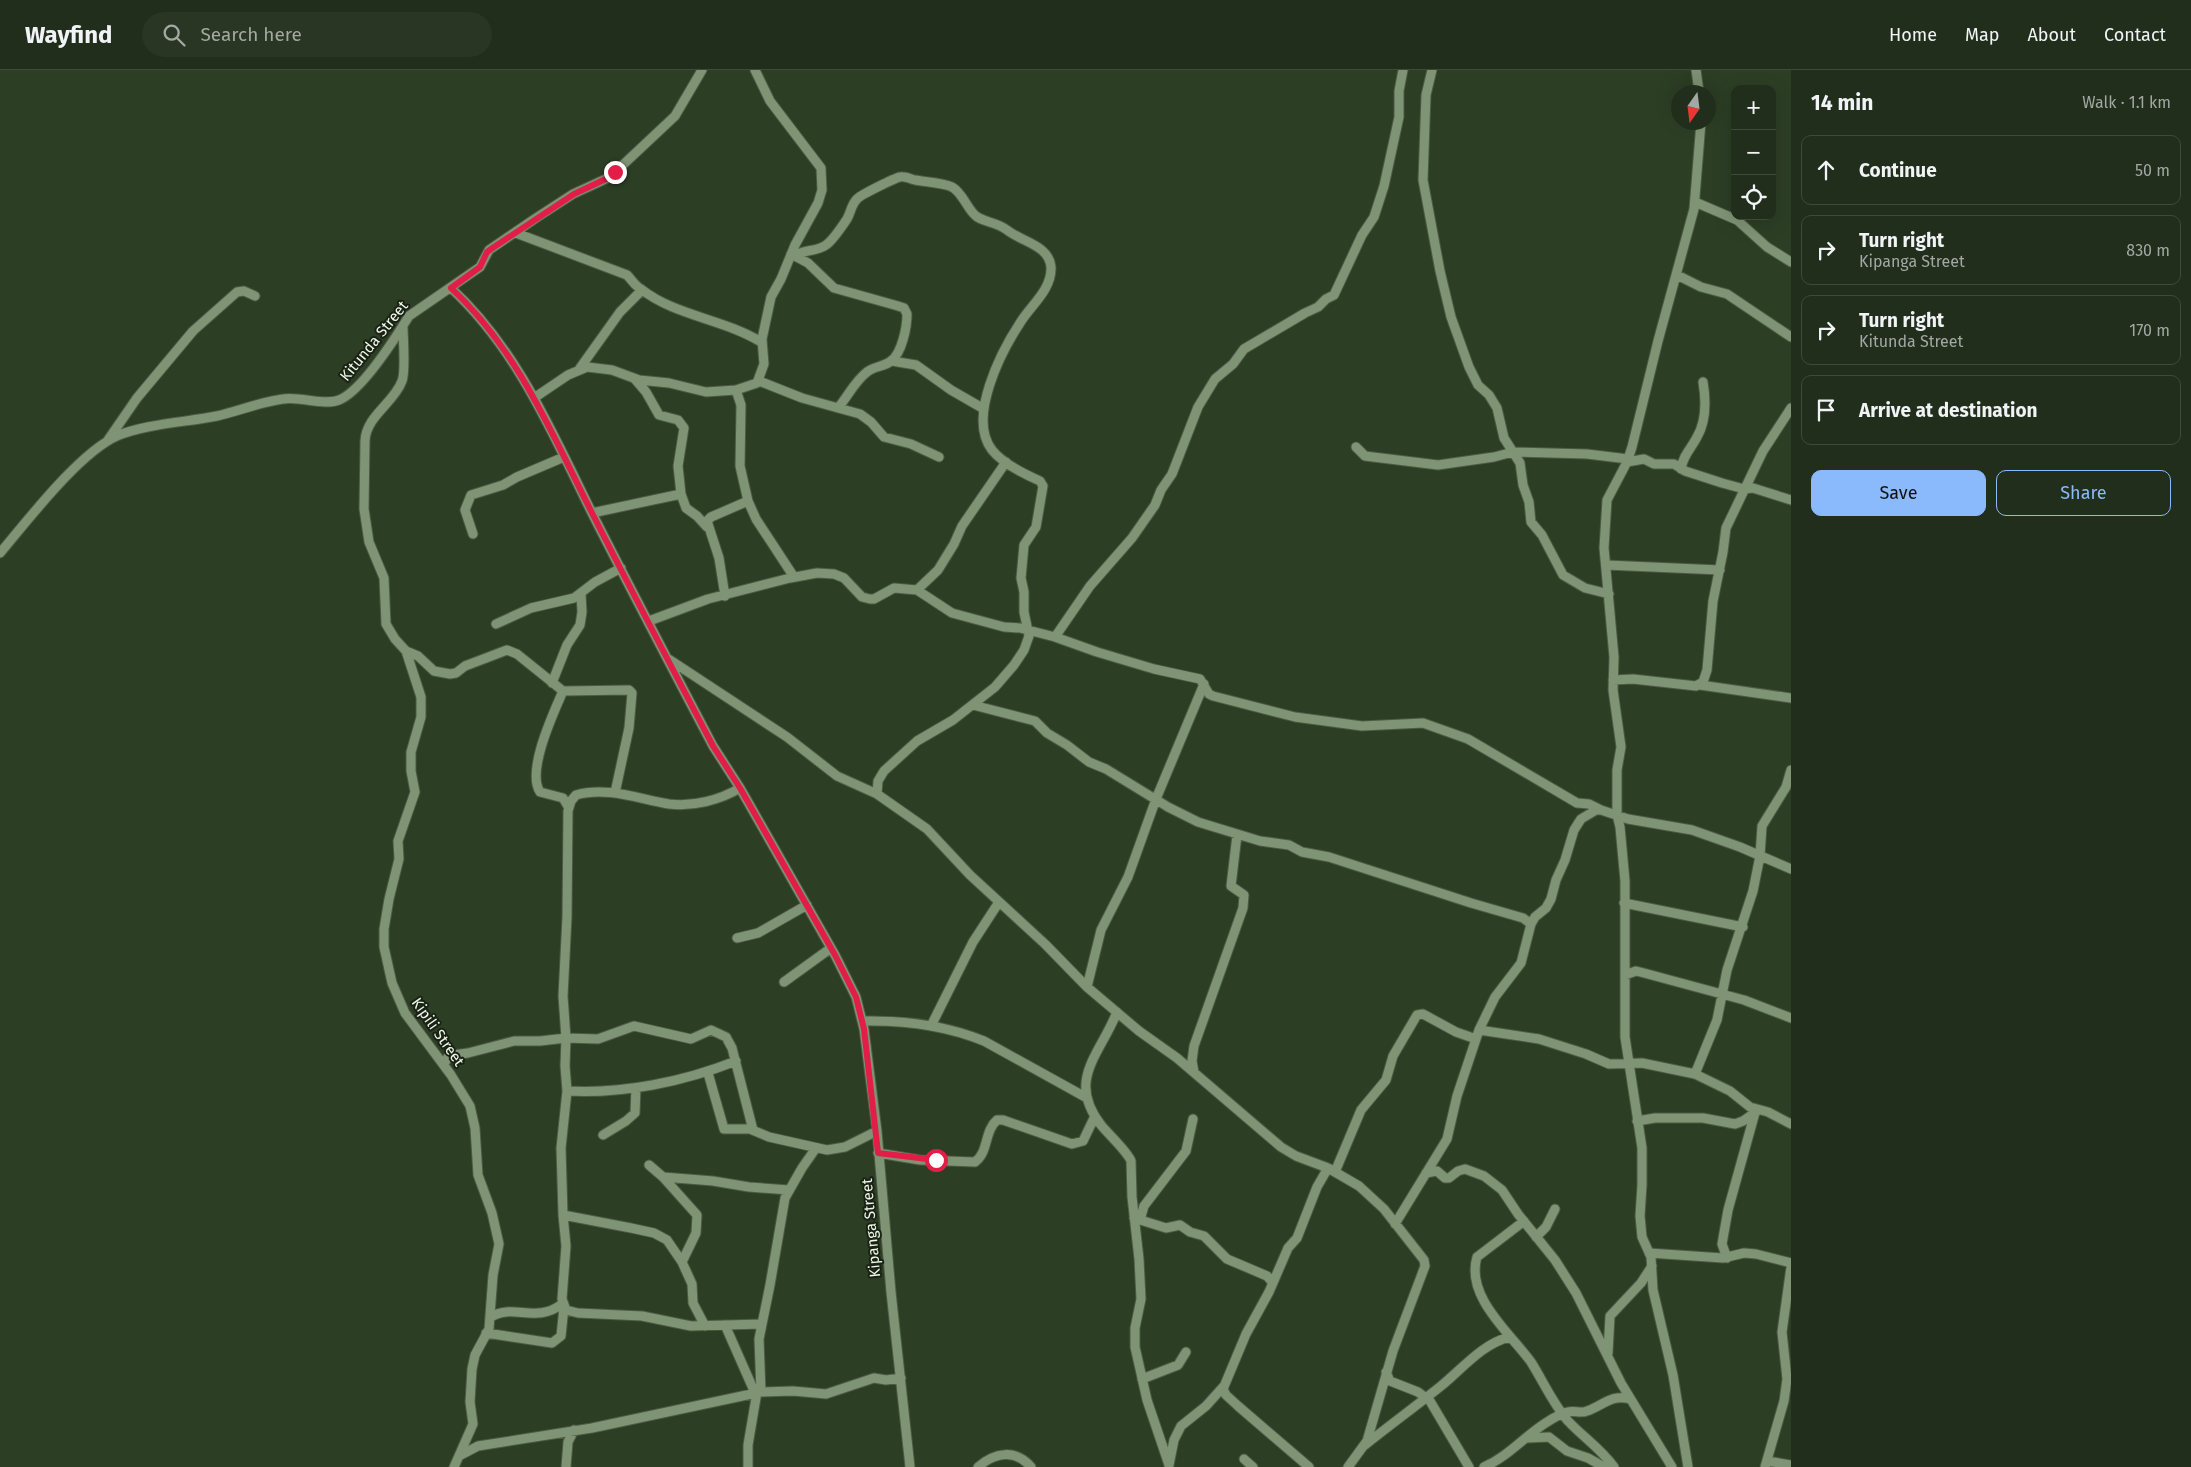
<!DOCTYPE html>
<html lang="en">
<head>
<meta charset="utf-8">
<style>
	body { margin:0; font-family:"Fira Sans",sans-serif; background:#293624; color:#f1f3f6 }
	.controls { position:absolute; right:15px; top:15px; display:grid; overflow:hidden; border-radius:10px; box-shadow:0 5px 20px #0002 }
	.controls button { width:45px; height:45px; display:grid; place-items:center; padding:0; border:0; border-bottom:1px solid #3e4a3a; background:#212e1b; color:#f1f3f6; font:25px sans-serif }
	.compass { position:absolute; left:1671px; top:15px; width:45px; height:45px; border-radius:50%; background:#212e1b; box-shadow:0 5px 20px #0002; rotate:194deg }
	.stop { position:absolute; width:15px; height:15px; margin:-11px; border:4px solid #e11d48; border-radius:50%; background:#fff }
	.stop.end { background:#e11d48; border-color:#fff; box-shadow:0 1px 5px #0008 }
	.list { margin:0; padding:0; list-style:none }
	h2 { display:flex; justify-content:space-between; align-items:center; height:65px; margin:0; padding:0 20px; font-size:21px }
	h2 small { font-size:16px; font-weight:400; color:#a2a8a3 }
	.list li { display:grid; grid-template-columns:32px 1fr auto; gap:15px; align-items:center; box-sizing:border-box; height:70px; margin:0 10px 10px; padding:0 10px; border:1px solid #3e4a3a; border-radius:10px }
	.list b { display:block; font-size:19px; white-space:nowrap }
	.list p { margin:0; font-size:16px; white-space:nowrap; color:#a2a8a3 }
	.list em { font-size:16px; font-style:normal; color:#a2a8a3 }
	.actions { display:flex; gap:10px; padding:15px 20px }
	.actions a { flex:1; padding:11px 0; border:1px solid #8bbafc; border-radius:10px; text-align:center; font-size:18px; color:#8bbafc }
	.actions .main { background:#8bbafc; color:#111 }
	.icon { flex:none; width:28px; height:28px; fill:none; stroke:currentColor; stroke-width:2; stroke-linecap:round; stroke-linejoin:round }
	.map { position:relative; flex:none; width:1791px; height:1397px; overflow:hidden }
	header { display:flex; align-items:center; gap:30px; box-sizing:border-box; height:70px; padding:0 25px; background:#212e1b; border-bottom:1px solid #3e4a3a }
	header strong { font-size:24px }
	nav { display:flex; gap:28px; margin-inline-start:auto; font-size:18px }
	.search { width:350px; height:45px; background:#293624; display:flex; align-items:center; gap:12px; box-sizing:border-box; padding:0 18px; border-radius:28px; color:#a2a8a3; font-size:19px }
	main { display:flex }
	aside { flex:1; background:#212e1b }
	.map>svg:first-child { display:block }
</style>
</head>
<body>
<header>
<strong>Wayfind</strong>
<div class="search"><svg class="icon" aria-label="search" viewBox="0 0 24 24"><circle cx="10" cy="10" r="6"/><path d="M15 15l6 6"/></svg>Search here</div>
<nav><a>Home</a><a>Map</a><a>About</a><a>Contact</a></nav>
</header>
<main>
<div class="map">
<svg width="1791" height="1397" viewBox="0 0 1791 1397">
	<rect width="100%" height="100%" fill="#2c3e24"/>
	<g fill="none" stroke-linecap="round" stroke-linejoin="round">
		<defs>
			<path id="street" d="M1432,0L1426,25L1423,110L1440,201L1451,247L1469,297L1478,315L1489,325L1497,338L1504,368L1520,393L1523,415L1529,432L1531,452L1542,465L1563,505L1585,518L1609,524
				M1696,0L1699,22
				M1695,132L1737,150L1767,177L1791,192
				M516,163L627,205C632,210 635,216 641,219C675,246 724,249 761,272
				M791,184L808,193L834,218L898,236L904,238L907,244C907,257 902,283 891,291C884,297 874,296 867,302C855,311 848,326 838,338
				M794,186C804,179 817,182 826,175C832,171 843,155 847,149C851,142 851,135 857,129C860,125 895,108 900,107C904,106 911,109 915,110C925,112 944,113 952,117C963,123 967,139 976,146C983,152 997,152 1007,160C1022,172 1049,175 1051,197C1052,220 1030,236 1020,253C1001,282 967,348 992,380C1003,394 1024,404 1040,411L1043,416L1036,457L1024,475L1021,508L1024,522V542L1029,566L1024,580L1014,595L995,617L953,650L917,671L884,701L878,711L877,724
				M1677,205L1701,217L1727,224L1791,267
				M451,218C517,279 552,362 591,441C631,520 672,598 713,676L740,718L835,885L856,927L864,959L877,1061L891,1222L910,1397
				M403,256C403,268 406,302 402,311C394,333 366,346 365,371L364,439L369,472L384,508L386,554L395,569L406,581L421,627V647L411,682V701L415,722L398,771L399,789L389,829L384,859V877L392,913L405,943L451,1005L470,1036L475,1058L478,1105L492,1143L499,1174L493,1205L489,1259L475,1285L472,1299L470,1332L473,1354L454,1397
				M892,291L916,295L951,320L984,339
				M580,298L620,242L642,220
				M634,308L646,322L659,345L678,350L684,358L678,396L681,424L686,438L697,446L707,457
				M759,311L802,328L860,344L871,352L884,367L911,374L939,387
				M736,320L741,335L740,396L748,431L756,449L794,507
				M534,328L568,305L587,297L612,300L639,310L669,313L706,322L736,320L757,313L764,294L762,269L771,227L781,209L795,175L818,133L822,120L821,98L770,31L755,0
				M108,370L137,328L193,261L237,222L244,221L255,226
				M1356,377L1365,386L1438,395L1494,387L1513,382L1587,384L1628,389
				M1627,392L1644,389L1654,394H1674L1685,401L1722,413L1744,419L1753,418L1791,430
				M1681,399C1683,385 1691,379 1697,367C1707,350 1706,330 1703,312
				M592,443L681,424
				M473,464L465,440L471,425L503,415L517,407L564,387
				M0,483C28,450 79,383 117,366C144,354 188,352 217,346C239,341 260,332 283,329C299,326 325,336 339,330C362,321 396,267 409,246L480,197L489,180L536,148L573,124L610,107L675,46L702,0
				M1606,495L1720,500
				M917,520L938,500L954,474L962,456L1006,392
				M725,526L719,488L707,451L711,447L748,431
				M649,551L708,529L790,508L817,503L834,504L844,508L862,527L870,529H874L894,518L917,520L952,543L1004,557L1020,558L1055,567L1097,582L1154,599L1200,609L1209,624L1213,626L1295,647L1362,656L1423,653L1468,669L1577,733L1589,734L1601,740
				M496,554L531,538L574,528L595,512L621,498
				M1055,567L1090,516L1132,468L1155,435L1161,420L1172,404L1198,337L1215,309L1233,294L1244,279L1305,243L1318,237L1326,229L1334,225L1362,165L1374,147L1384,116L1399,47V21L1403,0
				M406,581L418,586L434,601L450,604L456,603L465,596L507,580L517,584L563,621L629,620L632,623L629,658L615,723
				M667,588L787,667L837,706L877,724L927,759L970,805L1045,874L1087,917L1139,961L1177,988L1281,1077L1296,1086L1328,1098L1359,1116L1384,1139L1424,1190L1425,1196L1393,1281L1367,1371L1348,1397
				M1613,610L1633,609L1696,616L1703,612L1707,600L1713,531L1723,482L1726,458L1763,381L1791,338
				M552,613L567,575L580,555L582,542L581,524
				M1700,615L1791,628
				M563,621C554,642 526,701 540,722L563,728L569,738
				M973,635L1035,651L1047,663L1067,675L1089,692L1106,699L1168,737L1198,752L1260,771L1289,775L1302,782L1329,787L1471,833L1523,848L1531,854
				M740,718C720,730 693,737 669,734C639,729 606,716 576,725L571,731L568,741L567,847L563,926L566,968L565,996L567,1021L561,1078L563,1145L566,1176L562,1229L566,1240L578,1243L642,1246L691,1256L762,1254
				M1624,833L1743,857
				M737,868L758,863L807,835
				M1625,905L1636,901L1644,903L1744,930L1791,948
				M784,912L831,878
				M1087,917L1101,860L1128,807L1156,729L1204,614
				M1117,942C1100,985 1066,1010 1101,1055C1109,1065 1127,1081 1131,1091L1132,1127L1139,1189L1141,1229L1135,1258V1277L1147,1330L1169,1395
				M862,951C904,950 945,955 984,971L1087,1028
				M931,956L973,872L999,832
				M1479,960L1539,969L1586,984L1609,994L1642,993L1695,1004L1730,1021L1750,1037L1768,1042L1791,1054
				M444,994L448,987L453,985L468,983L514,971H540L566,968L598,969L634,956L691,969L711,960L726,967L732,978L753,1060
				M1194,1002L1192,991L1194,976L1243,838L1244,825L1231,816L1237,765
				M708,1003L724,1059H750L769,1067L827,1080L845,1077L877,1061
				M1695,1004L1717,950L1727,900L1753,821L1760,786L1762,756L1786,717L1791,700
				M567,1021C623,1024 683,1012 736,991
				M1637,1051L1655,1048H1703L1735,1054L1743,1051L1756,1042
				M603,1065L626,1051L635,1043L636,1018
				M878,1083L920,1090L975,1092C989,1082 984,1061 997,1050H1003L1072,1074L1083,1071L1095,1046
				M649,1095L663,1107L697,1145L696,1163L682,1192
				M1335,1102L1361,1040L1386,1010L1393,986L1417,945L1423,944L1456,962L1476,969
				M1426,1103L1437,1101L1445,1108H1449L1458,1101L1465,1099L1484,1106L1502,1120L1518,1144L1555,1190L1576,1223L1621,1313L1672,1397
				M663,1107L713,1111L749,1117L789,1120
				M563,1145L631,1158L654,1163L667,1170L682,1192L692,1214L693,1233L705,1256
				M1134,1148L1166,1158L1180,1155L1190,1162L1204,1166L1227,1189L1267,1206L1273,1213
				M1140,1150L1144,1136L1186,1081L1193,1049
				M1524,1151L1477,1187C1465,1227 1511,1264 1531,1292C1543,1311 1553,1334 1568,1351C1583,1367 1601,1379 1614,1397
				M1395,1154L1447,1069L1457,1026L1479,960L1495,927L1521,893L1531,854L1535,847L1546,838L1551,829L1556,810L1565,790L1574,760L1581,749L1596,740H1601L1628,749L1692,760L1740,777L1791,799
				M1536,1167L1546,1157L1555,1139
				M1649,1183L1723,1188L1744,1183L1756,1184L1791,1193
				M1727,1188L1722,1174L1728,1140L1756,1039
				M491,1247C513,1233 536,1254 562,1234
				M725,1255L755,1323
				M486,1263L552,1273L561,1266L564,1237
				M1608,1283L1610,1246L1641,1213L1652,1196
				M1386,1302L1390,1311L1418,1322L1430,1331L1469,1397
				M1142,1309L1178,1295L1186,1282
				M761,1322L759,1269L770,1215L785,1128L802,1098L816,1078
				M1528,1368L1549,1367L1567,1381L1588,1388L1604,1397
				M1365,1375C1390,1355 1416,1336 1441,1316C1462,1299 1483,1273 1510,1267
				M459,1386L478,1376L592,1358L761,1322L793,1321L826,1324L874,1308L886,1310L901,1308
				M1244,1389L1253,1397
				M1767,1391L1791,1395
				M1169,1395L1174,1370L1181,1356L1206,1336L1224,1316
				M566,1397L568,1372L574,1360
				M748,1397V1375L757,1322
				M978,1397C995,1382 1016,1379 1031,1397
				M1309,1397L1238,1336L1226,1325L1223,1319L1246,1264L1269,1222L1288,1178L1297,1168L1317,1117L1328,1098
				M1484,1397C1507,1387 1523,1368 1544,1354C1550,1350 1561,1343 1568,1342C1574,1340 1581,1344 1587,1341C1604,1335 1611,1324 1630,1329
				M1688,1397L1673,1305L1653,1220L1651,1187L1642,1167L1640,1146L1642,1115V1078L1625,967V811L1620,757L1617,745V700L1621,677L1613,620L1614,587L1604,478L1607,430L1627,392L1632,377L1658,271L1694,139L1701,52
				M1765,1397L1784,1331L1787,1309L1782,1262L1791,1197"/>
		</defs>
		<use href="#street" stroke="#4c5b44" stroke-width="11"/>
		<use href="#street" stroke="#7f9375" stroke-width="9"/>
	</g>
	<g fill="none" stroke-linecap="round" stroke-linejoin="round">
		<path stroke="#e11d48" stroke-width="6" d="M615,102L610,107L574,124L494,177L487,182L480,197L451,218C517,279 551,362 591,441C631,520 672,598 713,676L740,718L835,885L856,927L864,959L878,1083L936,1090"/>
	</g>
	<g text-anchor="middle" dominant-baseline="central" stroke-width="4" stroke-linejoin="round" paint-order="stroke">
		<g font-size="15" fill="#edf8e8" stroke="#1a2216">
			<text transform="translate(374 271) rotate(-51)">Kitunda Street</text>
			<text transform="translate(438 962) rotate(55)">Kipili Street</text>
			<text transform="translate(871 1158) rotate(-95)">Kipanga Street</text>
		</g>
	</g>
</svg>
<div class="controls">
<button>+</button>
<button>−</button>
<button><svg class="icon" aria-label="locate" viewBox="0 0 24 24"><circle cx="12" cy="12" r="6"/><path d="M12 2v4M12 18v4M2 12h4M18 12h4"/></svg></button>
</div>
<svg class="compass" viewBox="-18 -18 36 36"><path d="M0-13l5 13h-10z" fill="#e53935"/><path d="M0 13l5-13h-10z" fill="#a2a8a3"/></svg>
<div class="stop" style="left:936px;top:1090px"></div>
<div class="stop end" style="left:615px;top:102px"></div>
</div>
<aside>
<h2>14 min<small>Walk · 1.1 km</small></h2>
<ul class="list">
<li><svg class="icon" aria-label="ahead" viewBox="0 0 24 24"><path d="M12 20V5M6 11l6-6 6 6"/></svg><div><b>Continue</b></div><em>50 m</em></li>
<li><svg class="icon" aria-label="right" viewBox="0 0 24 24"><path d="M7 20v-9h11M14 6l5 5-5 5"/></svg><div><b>Turn right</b><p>Kipanga Street</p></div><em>830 m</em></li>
<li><svg class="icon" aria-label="right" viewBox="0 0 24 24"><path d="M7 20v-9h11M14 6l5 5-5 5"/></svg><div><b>Turn right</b><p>Kitunda Street</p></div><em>170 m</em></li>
<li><svg class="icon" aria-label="arrive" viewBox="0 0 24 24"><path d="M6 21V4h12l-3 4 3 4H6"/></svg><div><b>Arrive at destination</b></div></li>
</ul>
<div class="actions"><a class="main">Save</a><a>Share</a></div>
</aside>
</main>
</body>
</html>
